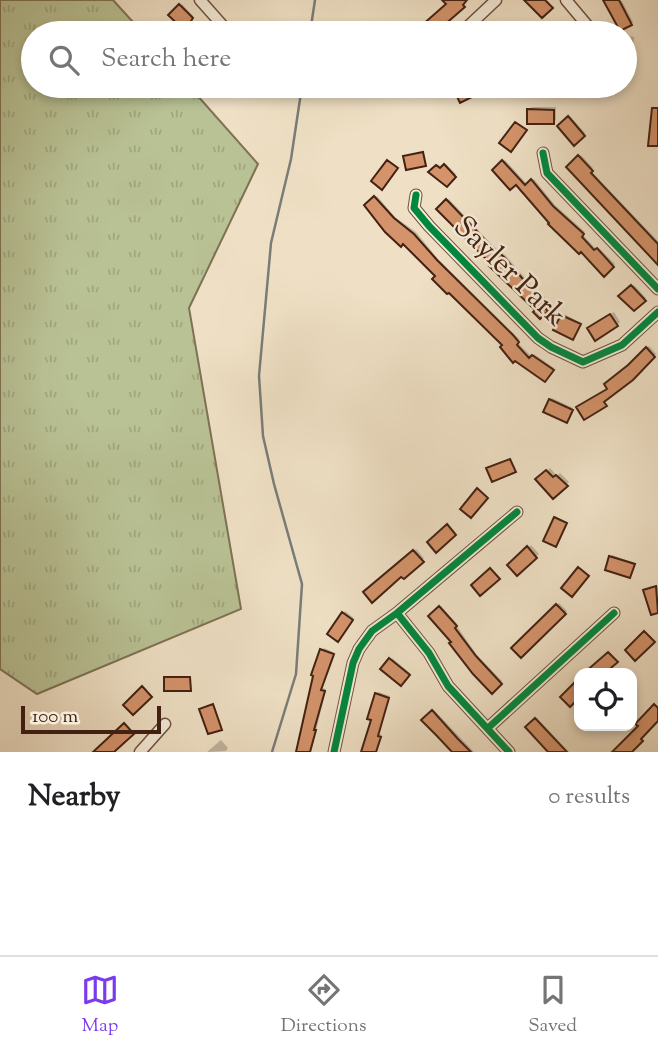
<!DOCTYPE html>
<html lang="en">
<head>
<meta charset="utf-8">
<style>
	body { margin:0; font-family:"Sorts Mill Goudy",serif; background:#f2f2f2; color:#202124 }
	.controls { position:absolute; right:21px; bottom:21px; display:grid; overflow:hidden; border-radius:14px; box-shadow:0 4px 10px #0003 }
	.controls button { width:63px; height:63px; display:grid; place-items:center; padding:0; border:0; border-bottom:2px solid #e0e0e0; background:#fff; color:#202124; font:35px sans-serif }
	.scale { position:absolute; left:21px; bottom:18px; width:140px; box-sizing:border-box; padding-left:7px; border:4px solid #432112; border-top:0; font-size:19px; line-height:24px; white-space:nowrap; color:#432112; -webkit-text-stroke:5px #f5ebd9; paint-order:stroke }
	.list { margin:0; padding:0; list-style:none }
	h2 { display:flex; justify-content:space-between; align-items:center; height:91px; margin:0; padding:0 28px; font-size:30px }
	h2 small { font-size:23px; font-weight:400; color:#757577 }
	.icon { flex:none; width:38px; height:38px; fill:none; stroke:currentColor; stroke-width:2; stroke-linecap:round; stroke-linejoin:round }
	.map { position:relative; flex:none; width:658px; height:752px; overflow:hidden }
	.search { position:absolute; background:#fff; box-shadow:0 4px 10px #0003; left:21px; right:21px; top:21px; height:77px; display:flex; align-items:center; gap:18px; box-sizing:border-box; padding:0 24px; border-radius:38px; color:#757577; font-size:26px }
	.sheet { height:203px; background:#fff }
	nav { display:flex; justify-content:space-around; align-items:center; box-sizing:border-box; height:98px; border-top:2px solid #e0e0e0; background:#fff; font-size:19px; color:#757577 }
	nav a { display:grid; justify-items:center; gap:4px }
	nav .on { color:#7c3aed }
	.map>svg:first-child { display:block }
</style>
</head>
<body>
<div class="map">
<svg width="658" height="752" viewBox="0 0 658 752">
	<defs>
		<pattern id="park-tufts" width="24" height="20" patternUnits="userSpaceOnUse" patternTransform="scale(1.75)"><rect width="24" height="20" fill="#b9c295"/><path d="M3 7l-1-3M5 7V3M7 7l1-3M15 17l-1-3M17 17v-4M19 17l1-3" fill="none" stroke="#a0a67f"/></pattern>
	</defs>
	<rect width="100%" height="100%" fill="#efe0c5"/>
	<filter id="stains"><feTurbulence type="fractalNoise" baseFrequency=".00286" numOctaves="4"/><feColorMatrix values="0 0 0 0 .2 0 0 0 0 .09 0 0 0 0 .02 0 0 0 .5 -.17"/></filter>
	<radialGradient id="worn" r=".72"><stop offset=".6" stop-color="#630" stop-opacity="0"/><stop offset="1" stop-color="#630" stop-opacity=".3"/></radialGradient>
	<path fill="url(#park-tufts)" stroke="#7e7254" stroke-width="2" d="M0,0H113L143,33H33V86H189L258,164L189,308L241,609L37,694L0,669Z"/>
	<path fill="#0003" d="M605,0H614L617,3L622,1L633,22L631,24Z
		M182,4L193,16L191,19L205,33H188L171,15Z
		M507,21L514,28L508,33H488L497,25L500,28Z
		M550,21L561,33H541L539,31Z
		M625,36L634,37L631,62L628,65L625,64Z
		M425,86H445L435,96Z
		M532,107H556V120L553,123L529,109Z
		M570,116L585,133L575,143L559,126Z
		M581,155L593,168L591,171L658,241V262L568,167Z
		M505,160L527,184L534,179L555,205L585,232L582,234L597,250L599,248L615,264L604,274L516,183L494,170Z
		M438,164L442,168L446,164L456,174L446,185L431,172Z
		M377,196L395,217L416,232L438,259L514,334L520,340L517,342L532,357L534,354L554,368L545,380L504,345L366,205Z
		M449,199L492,245L506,256L537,292L538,291L548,300L544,305L548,309L540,316L538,310L439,209Z
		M634,285L646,298L634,309L621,296Z
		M614,312L620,322L617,325L592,326Z
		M564,314L581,323L574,336L556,329Z
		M649,346L656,354L632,378L605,399L607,403L601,393L609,388L606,384Z
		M552,398L573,408L568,420L550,400Z
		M550,468L557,476L560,473L569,482L553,497L538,479Z
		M531,545L539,554L517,573L509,565Z
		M416,549L424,558L404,577L401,574L365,593Z
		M612,555L635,563L630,576L610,557Z
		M658,586V611L653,613L647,589Z
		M559,603L567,611L521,655L514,648Z
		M441,606L457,624L456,625L477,655L502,681L492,691L431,616Z
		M345,611L354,618L338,640L329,633Z
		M324,648L335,653L321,688L326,689L311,752H300Z
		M392,658L410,673L401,684L383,669Z
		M167,676H191V688L190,689L166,678Z
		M378,692L390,696L379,734L382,735L377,752H363Z
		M214,704L222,727L221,728L203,708Z
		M434,710L474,752H454L424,720Z
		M537,718L569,752H551L527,727Z
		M221,740L228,748L226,751L207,752Z"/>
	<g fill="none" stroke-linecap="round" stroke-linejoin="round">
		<path stroke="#797d79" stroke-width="2.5" d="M310,33L315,0
			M272,752L296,674L302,584L274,484L263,436L259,376L271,243L291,159L302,86"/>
	</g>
	<path fill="#d4936b" stroke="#432112" stroke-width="2" d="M442,0H467L463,5L465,7L435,33H428L421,26L446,4Z
		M524,0H545L553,8L542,18Z
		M603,0H619L632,25L620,31Z
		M179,4L193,18L191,21L203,33H187L168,15Z
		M452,86H476L480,93L460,103Z
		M652,108H658V146H648Z
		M527,109L554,110V124H527Z
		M568,116L585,136L574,146L557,126Z
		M515,122L527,130L511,152L499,143Z
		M423,152L426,166L406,170L403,156Z
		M578,155L593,171L591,173L658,244V265L566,167Z
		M387,160L398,168L382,190L371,181Z
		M502,160L525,185L531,179L553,206L584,234L582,237L594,250L597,248L614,267L604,277L581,252L579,254L548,224L549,223L516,185L510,190L492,170Z
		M444,164L456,177L447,187L428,172L436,165L440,168Z
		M374,196L394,218L414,234L437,260L513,335L519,342L517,345L529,358L532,355L554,370L545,382L515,361L513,363L500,347L502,345L449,293L447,294L432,279L435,276L403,244L401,247L385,232L364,205Z
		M446,199L491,246L504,257L534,292L536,291L548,303L544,307L548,311L540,319L533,312L535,310L489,266L491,264L436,209Z
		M631,285L646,301L634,311L618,296Z
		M610,314L618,326L595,341L587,328Z
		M561,315L581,324L573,340L553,330Z
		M646,347L655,357L633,380L604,402L607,406L584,420L576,407L607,389L604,384L628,365Z
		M549,399L573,410L567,423L543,412Z
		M510,459L516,472L492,482L486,468Z
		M546,470L553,477L556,475L568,486L553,499L535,479Z
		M477,488L488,498L471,518L460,509Z
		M554,517L567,523L556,547L543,541Z
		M447,524L456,535L436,553L427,542Z
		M527,546L537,558L517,576L507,565Z
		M413,550L424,562L404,579L401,577L372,603L363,592Z
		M609,556L635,564L630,578L605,570Z
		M578,567L589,576L572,597L561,588Z
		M490,568L500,579L480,596L471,585Z
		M656,586L658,613L651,615L643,590Z
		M556,604L566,614L521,658L511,648Z
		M439,606L457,626L455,628L476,656L502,684L492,694L473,674L449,643L451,642L428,616Z
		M342,612L353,620L338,642L327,634Z
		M644,631L655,642L635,661L625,650Z
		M320,649L334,654L321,690L325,691L314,730H316L310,752H296L313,676L311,675Z
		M608,652L618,662L605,673H584Z
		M389,658L410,675L401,686L380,669Z
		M164,677H190L191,691H164Z
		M579,678V698L570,707L560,697Z
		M142,686L152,697L133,715L123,705Z
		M375,693L389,698L378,736L381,737L376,752H361L371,720L367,719Z
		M213,704L222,730L208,734L199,709Z
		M654,704L658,708V721L641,739L643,741L632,752H612L638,726L635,724Z
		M432,710L458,739L471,752H452L437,736L421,720Z
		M535,718L567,752H548L525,727Z
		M124,723L134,734L114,752H93Z"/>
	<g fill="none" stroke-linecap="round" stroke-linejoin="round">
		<defs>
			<path id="minor" d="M200,0L224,27L240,33
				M566,0L587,25L588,33
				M461,33L496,0
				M543,153L547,173L658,289
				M416,195L414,208L429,226L538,338L551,347L583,362L622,345L658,312
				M397,613L429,653L448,686L509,752
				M488,728L614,613
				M140,752L165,724
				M334,752L353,663L359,649L372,631L397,613L517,512"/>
		</defs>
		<use href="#minor" stroke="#6e513f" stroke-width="13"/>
		<use href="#minor" stroke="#f5ebd9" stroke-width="10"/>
		<defs>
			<path id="cycleway" d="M543,153L547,173L658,289
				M416,195L414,208L429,226L538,338L551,347L583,362L622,345L658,312
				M397,613L429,653L448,686L509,752
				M488,728L614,613
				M334,752L353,663L359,649L372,631L397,613L517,512"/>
		</defs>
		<use href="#cycleway" stroke="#f5ebd9" stroke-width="11"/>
		<use href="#cycleway" stroke="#00873e" stroke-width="7"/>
	</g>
	<g text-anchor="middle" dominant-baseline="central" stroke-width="5" stroke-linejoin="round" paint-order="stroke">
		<g font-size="30" fill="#432112" stroke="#f5ebd9">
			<text transform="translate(509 272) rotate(44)">Sayler Park</text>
		</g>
	</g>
	<rect width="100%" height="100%" filter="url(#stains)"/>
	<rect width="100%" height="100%" fill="url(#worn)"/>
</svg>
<div class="controls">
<button><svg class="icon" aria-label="locate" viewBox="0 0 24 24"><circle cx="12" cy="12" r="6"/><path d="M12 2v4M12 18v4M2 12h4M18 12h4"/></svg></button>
</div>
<div class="scale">100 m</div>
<div class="search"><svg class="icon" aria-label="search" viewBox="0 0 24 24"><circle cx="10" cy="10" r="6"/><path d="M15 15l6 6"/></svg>Search here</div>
</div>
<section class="sheet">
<h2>Nearby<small>0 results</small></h2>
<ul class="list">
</ul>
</section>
<nav>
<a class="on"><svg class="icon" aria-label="map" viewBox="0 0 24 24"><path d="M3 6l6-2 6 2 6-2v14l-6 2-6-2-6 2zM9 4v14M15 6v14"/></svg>Map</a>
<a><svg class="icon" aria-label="directions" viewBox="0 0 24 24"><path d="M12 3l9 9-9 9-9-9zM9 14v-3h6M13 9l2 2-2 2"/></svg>Directions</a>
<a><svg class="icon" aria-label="saved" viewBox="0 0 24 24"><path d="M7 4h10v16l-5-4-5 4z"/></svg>Saved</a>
</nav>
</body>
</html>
